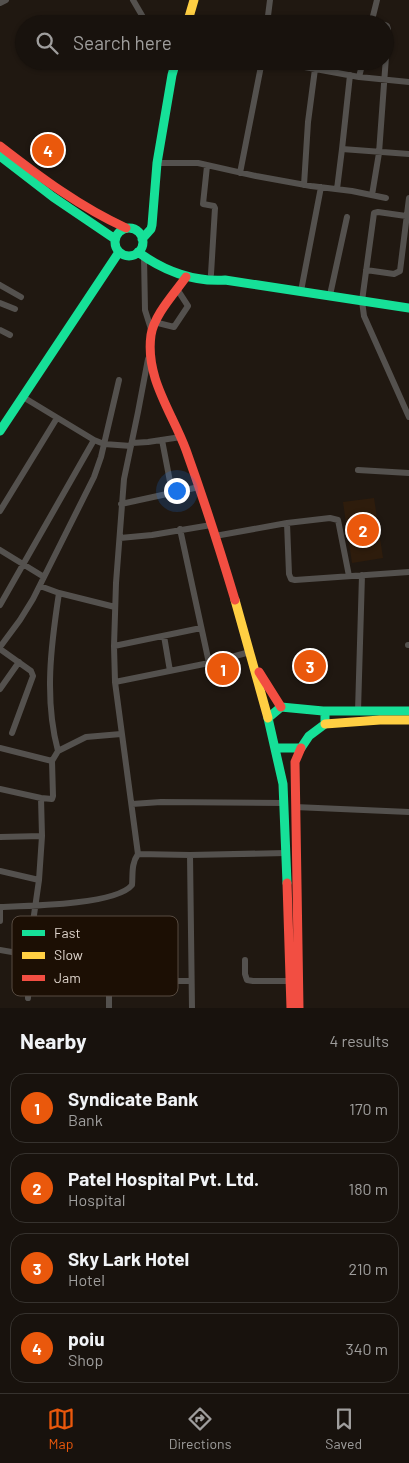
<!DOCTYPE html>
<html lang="en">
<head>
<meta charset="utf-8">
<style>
	body { margin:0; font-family:Barlow,sans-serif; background:#211b16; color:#f1f3f6 }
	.you { position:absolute; left:176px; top:490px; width:18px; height:18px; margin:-12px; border:4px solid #fff; border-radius:50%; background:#1a73e8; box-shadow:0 0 0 8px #1a73e833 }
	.badge { display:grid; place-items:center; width:32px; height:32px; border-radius:50%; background:#ea580c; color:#fff; font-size:16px; font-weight:700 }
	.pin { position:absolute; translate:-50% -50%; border:2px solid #fff; box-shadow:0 1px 5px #0006 }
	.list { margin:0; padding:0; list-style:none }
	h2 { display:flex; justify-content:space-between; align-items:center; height:65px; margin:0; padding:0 20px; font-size:21px }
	h2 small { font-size:16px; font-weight:400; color:#9f9e9d }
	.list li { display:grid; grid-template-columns:32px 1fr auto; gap:15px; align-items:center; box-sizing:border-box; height:70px; margin:0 10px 10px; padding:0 10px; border:1px solid #36322e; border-radius:15px }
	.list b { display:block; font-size:19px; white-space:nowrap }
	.list p { margin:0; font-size:16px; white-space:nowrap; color:#9f9e9d }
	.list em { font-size:16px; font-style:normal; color:#9f9e9d }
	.icon { flex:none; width:28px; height:28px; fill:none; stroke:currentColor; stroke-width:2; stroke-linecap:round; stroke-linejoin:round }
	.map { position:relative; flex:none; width:409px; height:1008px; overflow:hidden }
	.search { position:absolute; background:#18120d; box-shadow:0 1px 4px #0004; left:15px; right:15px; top:15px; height:55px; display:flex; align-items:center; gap:12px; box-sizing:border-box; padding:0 18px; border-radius:28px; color:#9f9e9d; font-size:19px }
	.sheet { height:385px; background:#18120d }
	nav { display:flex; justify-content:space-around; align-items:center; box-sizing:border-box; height:70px; border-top:1px solid #36322e; background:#18120d; font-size:14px; color:#9f9e9d }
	nav a { display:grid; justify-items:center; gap:2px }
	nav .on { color:#ea580c }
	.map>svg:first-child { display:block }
</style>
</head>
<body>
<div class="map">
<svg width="409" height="1008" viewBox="0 0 409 1008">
	<rect width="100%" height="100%" fill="#201811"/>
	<path fill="#2e1c0c" d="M374,498L383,558L352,563L343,502Z"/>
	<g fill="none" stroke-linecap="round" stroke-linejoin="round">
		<path stroke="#54514e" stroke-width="6" d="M133,0L147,24
			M0,3L6,0
			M178,24L189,15
			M267,24L270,0
			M371,24L377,0
			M272,61L359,77L409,82
			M350,75L342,149L409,154
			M359,77L363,61
			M157,163H198L256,176L311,186L352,191L386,198
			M207,166L203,204L214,206L215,208L211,274
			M240,173L262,61
			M304,185L308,122L315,69
			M337,189L342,149
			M372,195L379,153L388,29L387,26L385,25
			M406,216L378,212L374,213L362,301L364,316L409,417
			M144,257L145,310L151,329
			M366,270L394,274L400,271L409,198
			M0,285L21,297
			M301,291L321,187
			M330,295L347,217
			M0,303L15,309
			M154,322L174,327L188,306L177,289
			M0,330L10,335
			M23,397L94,440L104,444L131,446
			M162,440L172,492
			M132,443L148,442L181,437
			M358,470L409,473
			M121,504L199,487
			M0,511L57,418
			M287,523L289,574L291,579L295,580L409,572
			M180,529L209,663
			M215,536L287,523L330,518L338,520L349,576
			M120,538L152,535L211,525
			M0,550L44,577
			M40,586L59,593L115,607
			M59,593C51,645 44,699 58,751L86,737L121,734
			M0,605L94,440
			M164,636L170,671
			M408,645H409
			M114,646L201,628
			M0,647L20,620L33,599L94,477L101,457L119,380
			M0,649L31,671L33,676L12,733
			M115,682L209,663L250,652
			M0,689L19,662
			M358,711L362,575
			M0,748L52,761
			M0,789L41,798L52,799L53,796L52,761L58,751
			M132,804L161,802L284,803
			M295,807L409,812
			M0,837L42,836
			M138,854L190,855L286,853
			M190,855L192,1008
			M0,871L39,880
			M0,907C26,906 116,905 132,885C133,874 131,864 138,854L115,682L114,646L116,583L124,479L138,412L148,359
			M0,921V907
			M0,950L29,955
			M245,960V974L247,980L253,981H290
			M109,964V1008
			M109,981H191
			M28,998L31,936L39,880L42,836L41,798"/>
		<path stroke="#16e098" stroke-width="9" d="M0,156L53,197L115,239
			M115 242a14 14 0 1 1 28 0a14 14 0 1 1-28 0Z
			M142,239L151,229L152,225L157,163L172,75L176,61
			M138,252C164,271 192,282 225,280L409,308
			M0,431L119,252
			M323,711H409
			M276,748H301L309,736L325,724V715L323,711L281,707L268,718L283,784L287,883"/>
		<path stroke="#ffcf43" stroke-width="9" d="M187,24L194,0
			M235,600L268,718
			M325,724L380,720H409"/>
		<path stroke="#f24e42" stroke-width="9" d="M0,146C40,177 80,207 126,228
			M186,277C174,294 154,315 151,335C145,378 172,412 186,450C204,500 220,550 235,600
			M259,672L281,707
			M287,883L291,1008
			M299,1008L295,762L301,748"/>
	</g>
	<rect x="12" y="916" width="166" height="80" rx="8" fill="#1c0f04" stroke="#564a40" stroke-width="1"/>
	<rect x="22" y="930" width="23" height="6" fill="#16e098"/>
	<rect x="22" y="952" width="23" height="7" fill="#ffcf43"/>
	<rect x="22" y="975" width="23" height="6" fill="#f24e42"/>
	<g font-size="14" fill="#dfd5cd">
		<text x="54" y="938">Fast</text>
		<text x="54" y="960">Slow</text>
		<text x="54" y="983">Jam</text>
	</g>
</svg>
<div class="you"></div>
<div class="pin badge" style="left:223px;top:669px">1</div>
<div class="pin badge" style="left:363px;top:530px">2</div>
<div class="pin badge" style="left:310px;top:666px">3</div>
<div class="pin badge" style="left:48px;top:150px">4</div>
<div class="search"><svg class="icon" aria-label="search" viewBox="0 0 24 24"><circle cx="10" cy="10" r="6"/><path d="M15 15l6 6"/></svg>Search here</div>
</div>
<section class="sheet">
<h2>Nearby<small>4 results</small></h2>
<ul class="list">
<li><span class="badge">1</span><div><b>Syndicate Bank</b><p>Bank</p></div><em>170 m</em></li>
<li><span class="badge">2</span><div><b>Patel Hospital Pvt. Ltd.</b><p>Hospital</p></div><em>180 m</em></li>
<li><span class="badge">3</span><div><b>Sky Lark Hotel</b><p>Hotel</p></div><em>210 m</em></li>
<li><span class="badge">4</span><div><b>poiu</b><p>Shop</p></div><em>340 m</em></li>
</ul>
</section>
<nav>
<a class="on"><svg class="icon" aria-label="map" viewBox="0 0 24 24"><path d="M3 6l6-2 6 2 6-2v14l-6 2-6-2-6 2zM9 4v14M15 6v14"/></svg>Map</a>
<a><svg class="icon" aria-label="directions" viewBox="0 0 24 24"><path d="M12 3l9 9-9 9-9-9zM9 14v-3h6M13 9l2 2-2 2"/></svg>Directions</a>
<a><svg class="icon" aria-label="saved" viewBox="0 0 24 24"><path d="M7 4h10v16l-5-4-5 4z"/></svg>Saved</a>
</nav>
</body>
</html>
